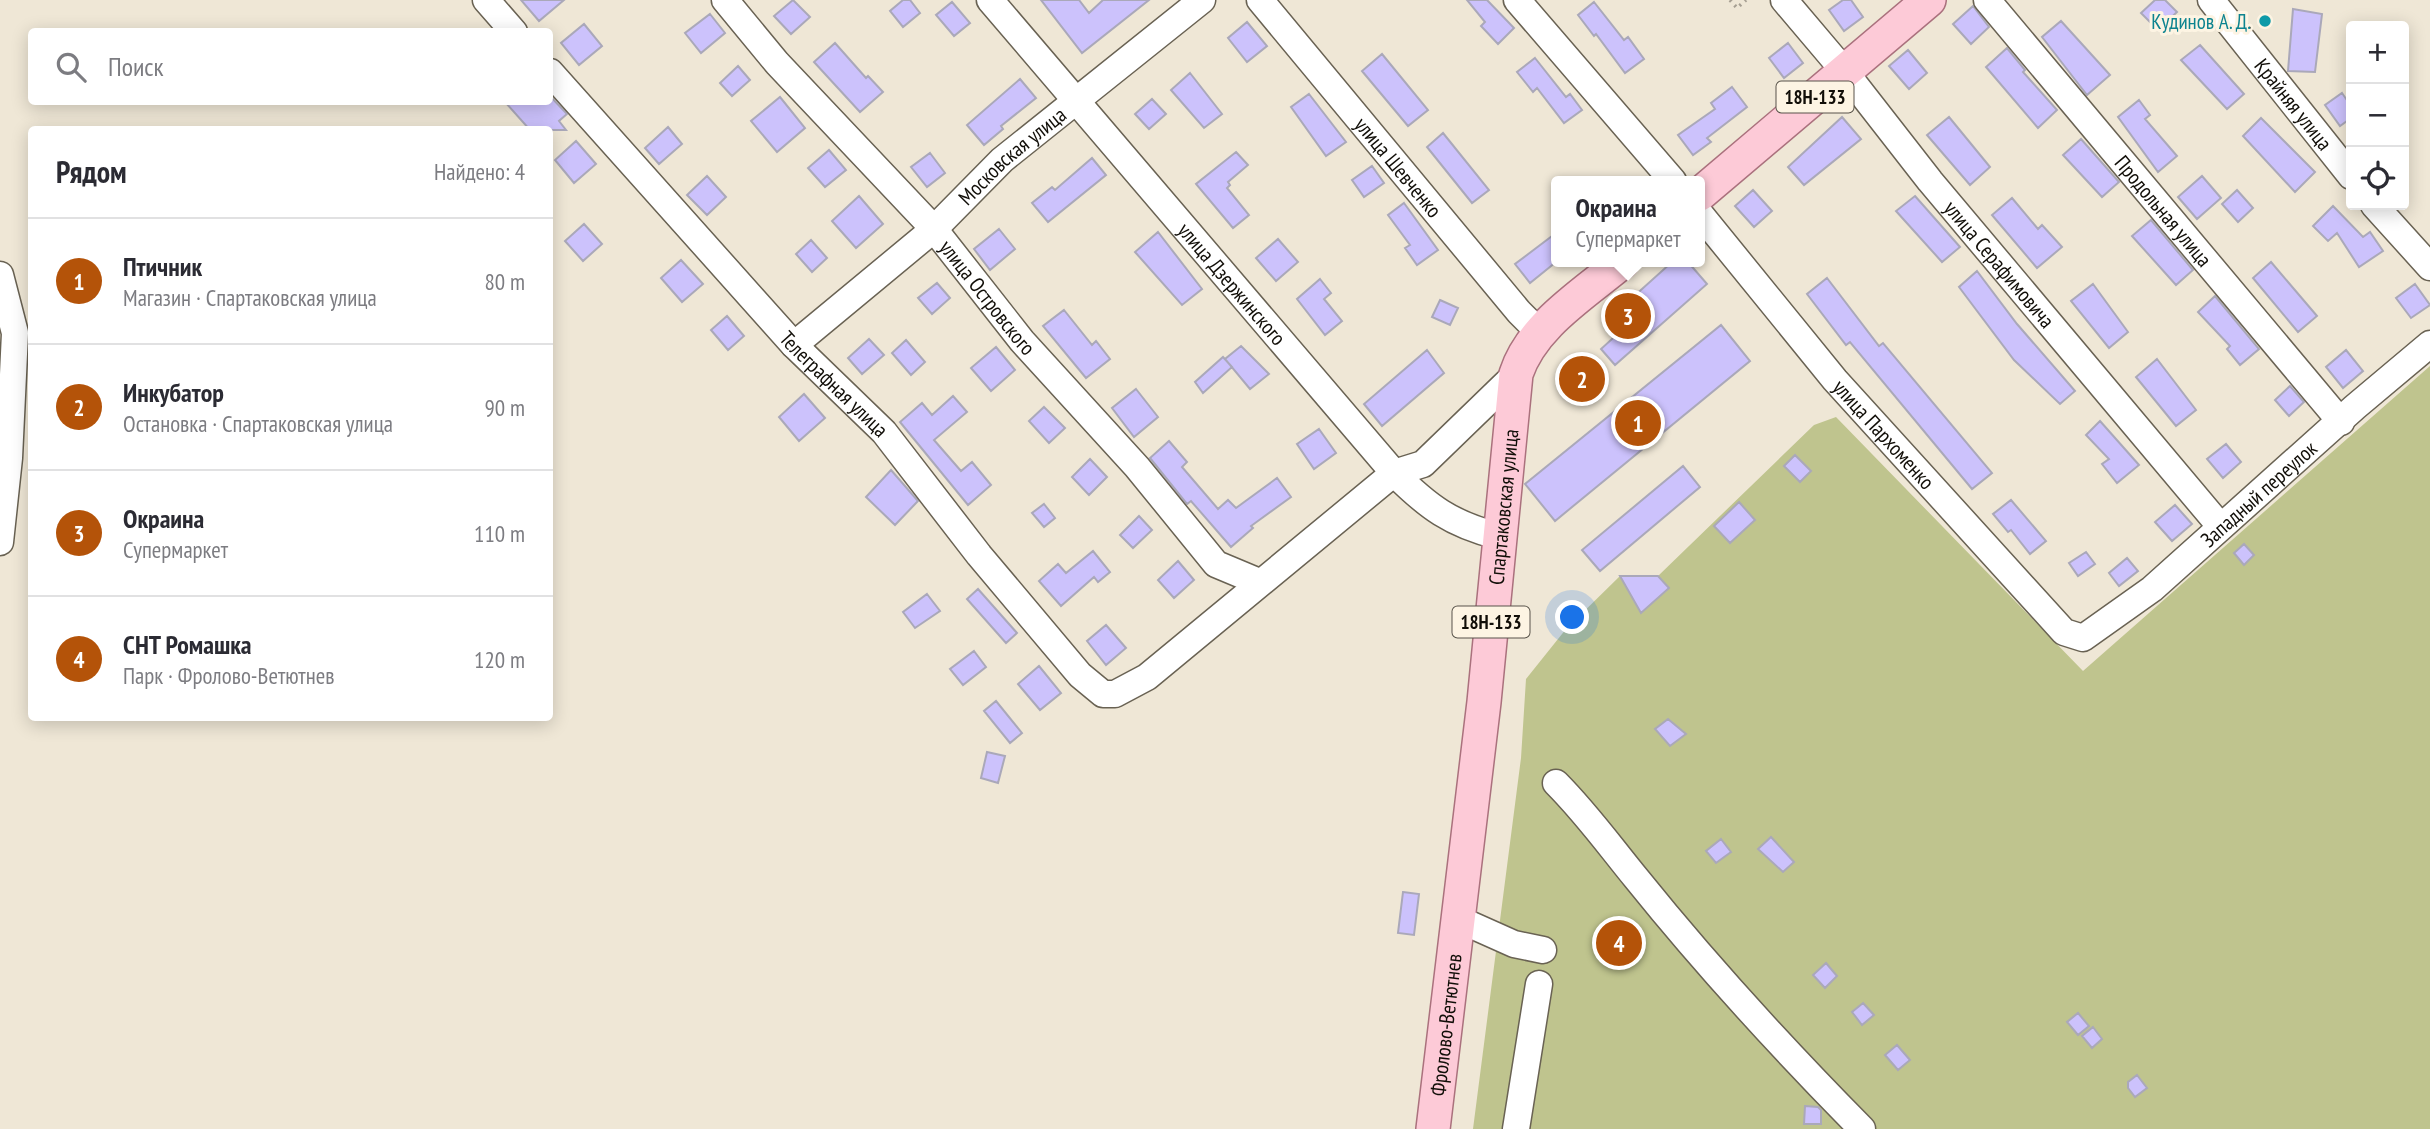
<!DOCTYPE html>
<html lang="ru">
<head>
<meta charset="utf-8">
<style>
	body { margin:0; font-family:"PT Sans Narrow",sans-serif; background:#f7f7f7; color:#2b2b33 }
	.controls { position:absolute; right:21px; top:21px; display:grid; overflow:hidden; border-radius:7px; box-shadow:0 4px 18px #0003 }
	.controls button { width:63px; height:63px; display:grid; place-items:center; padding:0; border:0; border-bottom:2px solid #e1e1e2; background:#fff; color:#2b2b33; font:35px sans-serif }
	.you { position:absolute; left:1573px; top:618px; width:24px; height:24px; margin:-18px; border:5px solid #fff; border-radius:50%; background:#1a73e8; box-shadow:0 0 0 10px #1a73e833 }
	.badge { display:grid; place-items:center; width:46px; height:46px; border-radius:50%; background:#b45309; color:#fff; font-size:23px; font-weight:700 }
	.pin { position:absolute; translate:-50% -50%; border:4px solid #fff; box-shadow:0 2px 7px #0006 }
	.popup { position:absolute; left:1551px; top:176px; width:154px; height:91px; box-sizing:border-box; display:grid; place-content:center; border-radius:7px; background:#fff; filter:drop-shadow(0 2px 5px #0005); font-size:23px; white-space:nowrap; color:#7c7c81 }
	.popup b { font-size:26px; color:#2b2b33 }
	.popup::after { content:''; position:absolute; left:50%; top:100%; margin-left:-14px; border:14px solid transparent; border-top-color:#fff }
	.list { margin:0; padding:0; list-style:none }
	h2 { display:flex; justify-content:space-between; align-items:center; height:91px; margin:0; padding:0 28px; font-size:30px }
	h2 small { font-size:23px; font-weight:400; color:#7c7c81 }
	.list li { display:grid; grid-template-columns:46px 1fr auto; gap:21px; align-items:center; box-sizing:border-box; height:126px; padding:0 28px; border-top:2px solid #e1e1e2 }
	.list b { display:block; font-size:26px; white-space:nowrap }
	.list p { margin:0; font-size:23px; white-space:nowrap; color:#7c7c81 }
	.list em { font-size:23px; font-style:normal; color:#7c7c81 }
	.icon { flex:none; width:38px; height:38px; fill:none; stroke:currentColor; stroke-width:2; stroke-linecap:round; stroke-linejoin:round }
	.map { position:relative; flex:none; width:2430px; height:1129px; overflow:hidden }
	.search { position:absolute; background:#fff; box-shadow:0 4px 18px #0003; left:28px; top:28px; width:525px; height:77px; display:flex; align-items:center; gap:18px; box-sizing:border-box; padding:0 24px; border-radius:7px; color:#7c7c81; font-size:26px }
	.panel { position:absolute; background:#fff; box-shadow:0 4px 18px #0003; left:28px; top:126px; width:525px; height:595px; border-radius:7px }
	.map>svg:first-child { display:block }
</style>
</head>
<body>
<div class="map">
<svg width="2430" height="1129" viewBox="0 0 2430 1129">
	<rect width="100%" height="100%" fill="#efe7d6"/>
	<path fill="#bfc48e" d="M2430,366V1129H1473L1521,758L1526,679L1566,629L1620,576H1658L1814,425L1836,417L2083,671Z"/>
	<path fill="#ccc2fc" stroke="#aaa8b9" stroke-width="2" d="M521,0H564L539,21Z
		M793,0L810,17L791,34L774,16Z
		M903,0H910L920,13L903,27L890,11Z
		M1041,0H1079L1089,13L1103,0H1149L1082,53Z
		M1467,0H1487L1514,28L1498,44L1481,26L1485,22Z
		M1843,0H1851L1863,17L1844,31L1829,10Z
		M2155,0H2165L2177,12L2158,30L2141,13Z
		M952,2L970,23L954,36L936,15Z
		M1594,2L1624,40L1628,37L1644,59L1625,73L1596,34L1594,36L1578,15Z
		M1973,6L1989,27L1971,44L1953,24Z
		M2293,9L2322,14L2315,72L2288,71Z
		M710,14L725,33L701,53L685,33Z
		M2061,21L2110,75L2087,95L2042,37Z
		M1247,22L1267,46L1247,62L1228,38Z
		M584,24L602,46L579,65L561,43Z
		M835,43L866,78L868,76L883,92L860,112L814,62Z
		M1788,43L1803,63L1784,78L1769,58Z
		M2200,45L2244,94L2227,109L2181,60Z
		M2007,48L2025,70L2023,72L2057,110L2038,128L1986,67Z
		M1908,50L1927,73L1909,89L1889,66Z
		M1382,54L1428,110L1408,126L1362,71Z
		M1535,58L1566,97L1570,94L1582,110L1564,123L1537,88L1533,92L1517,72Z
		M738,66L750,80L732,96L720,83Z
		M1190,73L1222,114L1204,128L1171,90Z
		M1020,79L1036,98L1001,126L1003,129L984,145L967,125Z
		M1732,87L1747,107L1707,138L1711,142L1693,155L1678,135L1715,109L1711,103Z
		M2342,93L2351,106V118L2340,126L2325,105Z
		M1309,94L1346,142L1326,156L1291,107Z
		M550,96L567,114L559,121L566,130H530L505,102H550Z
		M780,97L805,128L777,152L751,121Z
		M1152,99L1166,114L1149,129L1135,114Z
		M2139,100L2150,115L2145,119L2177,156L2158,172L2118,117Z
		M1842,117L1861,139L1804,185L1788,167Z
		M1949,117L1990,167L1970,185L1927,135Z
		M2261,118L2315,172L2295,192L2243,136Z
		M668,127L682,144L659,164L645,148Z
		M1443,133L1489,190L1472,203L1427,147Z
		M2081,139L2119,182L2102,197L2063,155Z
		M576,141L596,164L574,183L555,160Z
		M829,150L846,170L825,187L808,168Z
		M1236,152L1248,165L1228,182L1230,185L1227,188L1249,215L1233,228L1196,184Z
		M930,153L945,173L927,187L911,167Z
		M1092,158L1106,175L1048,222L1032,203L1052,187L1055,190Z
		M1372,166L1384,183L1364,197L1352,180Z
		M707,176L726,197L707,215L687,195Z
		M2202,176L2221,198L2197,219L2178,197Z
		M1753,190L1772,211L1754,227L1735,206Z
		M2237,190L2253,208L2238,222L2222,204Z
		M859,196L883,224L856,248L832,221Z
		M1915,196L1960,247L1942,262L1896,211Z
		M2012,198L2038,229L2042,225L2062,247L2037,268L1992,215Z
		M1404,203L1438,250L1417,265L1405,248L1410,245L1388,215Z
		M2333,206L2363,237L2370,232L2383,251L2359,267L2337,233L2328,241L2313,226Z
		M2151,220L2193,270L2176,285L2132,236Z
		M584,224L602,244L583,261L565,241Z
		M999,229L1015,249L990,270L974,249Z
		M1158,232L1202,289L1182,305L1135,252Z
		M1556,233V262L1530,283L1515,264Z
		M1278,239L1298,262L1276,281L1256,258Z
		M811,240L827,258L812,272L796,254Z
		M681,260L703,284L682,302L661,278Z
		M1672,262H1688L1707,284L1615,365L1601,349L1623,329L1612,316Z
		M2271,262L2317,316L2298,332L2253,278Z
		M1977,271L2017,324L2075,391L2060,404L2014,360L1959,287Z
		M1827,278L1879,346L1883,343L1992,473L1972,489L1850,342L1846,345L1807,294Z
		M1320,279L1331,293L1324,299L1342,321L1325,335L1297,299Z
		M937,283L950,298L932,314L918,298Z
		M2093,284L2128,332L2109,348L2071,301Z
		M2415,284L2430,305L2411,318L2396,298Z
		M2215,296L2259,349L2240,365L2227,349L2230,346L2198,312Z
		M1440,300L1458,308L1450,325L1432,317Z
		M1064,310L1092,345L1096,341L1110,359L1086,378L1043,326Z
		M727,316L744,336L728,350L711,330Z
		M1721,325L1750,361L1555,521L1525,484Z
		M869,339L884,355L862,374L848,358Z
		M906,340L925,362L911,375L892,353Z
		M1241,346L1269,374L1250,389L1225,359Z
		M996,347L1015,370L991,391L971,368Z
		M1427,350L1444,373L1382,426L1364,404Z
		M2346,350L2363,371L2343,388L2326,367Z
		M1223,357L1232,367L1203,393L1195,382Z
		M2157,359L2196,410L2176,426L2136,377Z
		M2290,386L2304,402L2289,416L2275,400Z
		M1136,389L1158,417L1134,437L1112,408Z
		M804,394L825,418L799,441L779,417Z
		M953,396L967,412L934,440L961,471L972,462L991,485L968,505L900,422L922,403L932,415Z
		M1044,407L1065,428L1049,443L1029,421Z
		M2100,421L2139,465L2117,483L2102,464L2109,459L2086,435Z
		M1319,429L1336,453L1314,469L1297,444Z
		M1169,441L1187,462L1182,467L1218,509L1228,500L1236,508L1277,478L1291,497L1251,526L1253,528L1231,547L1191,501L1187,504L1150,458Z
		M2226,444L2241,462L2223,478L2207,459Z
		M1795,455L1811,471L1800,482L1784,466Z
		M1090,459L1107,477L1089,495L1072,477Z
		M1683,466L1700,487L1600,571L1582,550Z
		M891,470L918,501L895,525L866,497Z
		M2011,500L2046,541L2030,554L2011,530L2008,532L1993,514Z
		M1739,502L1755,520L1730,543L1714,526Z
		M1044,504L1055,518L1044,527L1032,513Z
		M2175,505L2192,524L2172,541L2155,522Z
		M1139,516L1152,530L1133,548L1120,535Z
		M2244,544L2254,555L2244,565L2234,553Z
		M1093,551L1110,572L1098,582L1094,577L1061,606L1039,581L1058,564L1066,573Z
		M2086,552L2095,564L2078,576L2069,563Z
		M2127,558L2138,571L2119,586L2109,573Z
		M1178,561L1194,580L1174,598L1158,580Z
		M1620,576H1658L1669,588L1641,613Z
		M978,589L1017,633L1006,643L967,599Z
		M927,594L940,611L915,628L903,612Z
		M1106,625L1126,648L1106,665L1087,641Z
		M974,651L986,667L963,685L950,669Z
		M1039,666L1061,693L1040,710L1018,684Z
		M996,701L1022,733L1010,743L984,711Z
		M1668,719L1686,734L1670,746L1655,729Z
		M987,752L1005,756L998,783L981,778Z
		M1771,837L1794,862L1783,872L1758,849Z
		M1721,839L1731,852L1716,863L1706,851Z
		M1403,892L1419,894L1414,935L1398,933Z
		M1826,963L1837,976L1825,988L1813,975Z
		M1863,1003L1874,1015L1862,1025L1852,1012Z
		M2078,1013L2089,1026L2078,1035L2067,1022Z
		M2093,1027L2102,1039L2092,1048L2082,1036Z
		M1897,1045L1910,1060L1898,1070L1885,1055Z
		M2137,1075L2147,1088L2135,1097L2128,1088V1082Z
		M1805,1106L1818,1107L1821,1110V1124H1804Z"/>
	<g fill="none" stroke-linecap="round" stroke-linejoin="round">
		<defs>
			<g id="minor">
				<path d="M486,0L514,32"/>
				<path id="s1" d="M725,0L777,63L934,229L1022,341L1137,467L1216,564L1259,582"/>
				<path id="s2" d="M990,0L1394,473C1428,507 1451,524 1498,536"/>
				<path id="s3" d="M1260,0L1519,312L1539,332"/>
				<path d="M1517,0L1673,181"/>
				<path id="s4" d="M1784,0L1845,72L1930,181L2220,526"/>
				<path id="s5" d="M1987,0L2341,422"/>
				<path id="s6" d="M2211,0L2351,176"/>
				<path id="s7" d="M550,72L794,345L884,432L979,555L1080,675L1103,694H1115L1147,677L1394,473L1423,464L1516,374"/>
				<path d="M2374,205L2430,267"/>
				<path id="s8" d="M1700,214L1835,380L2064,632L2083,638L2152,589L2355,407L2430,344"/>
				<path d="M0,275L15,333L9,458L0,542"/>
				<path id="s9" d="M794,345L934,229L1002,160L1202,0"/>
				<path d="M1556,783C1586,813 1609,845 1636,878C1706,965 1783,1049 1862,1129"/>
				<path d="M1458,919L1514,944L1543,950"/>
				<path d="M1516,1129L1539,984"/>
			</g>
			<g id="major">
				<path d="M1700,194L1929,0"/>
				<path id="s10" d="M1433,1129L1484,702L1516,374C1532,325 1584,294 1622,262"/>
			</g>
		</defs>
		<use href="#minor" stroke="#696253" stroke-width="29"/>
		<use href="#major" stroke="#aa717d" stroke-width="36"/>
		<path stroke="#a69f92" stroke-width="3.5" stroke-dasharray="2 5" stroke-linecap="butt" d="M1730,0L1737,8L1746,0"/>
		<use href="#minor" stroke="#fff" stroke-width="26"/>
		<use href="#major" stroke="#fdcad7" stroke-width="33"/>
	</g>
	<circle fill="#0f9aa8" stroke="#fdf4e3" stroke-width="2.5" cx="2265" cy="21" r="7"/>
	<g text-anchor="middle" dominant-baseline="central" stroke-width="6" stroke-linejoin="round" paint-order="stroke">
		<g fill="#fdf4e3" stroke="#58534a" stroke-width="2">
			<rect x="1776.5" y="81.5" width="77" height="31" rx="5"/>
			<rect x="1452.5" y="606.5" width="77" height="31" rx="5"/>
		</g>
		<g font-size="19" font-weight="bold" fill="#110e08">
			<text x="1815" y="97">18Н-133</text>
			<text x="1491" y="622">18Н-133</text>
		</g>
		<g font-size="21" fill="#0d838f" stroke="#fdf4e3" text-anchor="end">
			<text x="2251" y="21">Кудинов A. Д.</text>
		</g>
		<g font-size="21" fill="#110e08" stroke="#fdf4e3">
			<text stroke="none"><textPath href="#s6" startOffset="133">Крайняя улица</textPath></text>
			<text stroke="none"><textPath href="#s9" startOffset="289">Московская улица</textPath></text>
			<text stroke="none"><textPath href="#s3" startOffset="217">улица Шевченко</textPath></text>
			<text stroke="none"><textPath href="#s5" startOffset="275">Продольная улица</textPath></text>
			<text stroke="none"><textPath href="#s4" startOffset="341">улица Серафимовича</textPath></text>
			<text stroke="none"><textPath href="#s2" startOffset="373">улица Дзержинского</textPath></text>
			<text stroke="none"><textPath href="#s1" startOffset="397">улица Островского</textPath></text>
			<text stroke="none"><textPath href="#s7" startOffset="422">Телеграфная улица</textPath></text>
			<text stroke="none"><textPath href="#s8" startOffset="287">улица Пархоменко</textPath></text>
			<text stroke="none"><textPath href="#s8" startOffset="802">Западный переулок</textPath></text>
			<text stroke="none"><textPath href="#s10" startOffset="626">Спартаковская улица</textPath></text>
			<text stroke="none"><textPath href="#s10" startOffset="105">Фролово-Ветютнев</textPath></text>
		</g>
	</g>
</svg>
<div class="controls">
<button>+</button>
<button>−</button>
<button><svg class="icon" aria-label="locate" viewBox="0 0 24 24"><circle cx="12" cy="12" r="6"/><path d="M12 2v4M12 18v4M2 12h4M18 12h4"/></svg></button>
</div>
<div class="you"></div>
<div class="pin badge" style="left:1638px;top:423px">1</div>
<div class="pin badge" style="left:1582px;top:379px">2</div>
<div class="pin badge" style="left:1628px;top:316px">3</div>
<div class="popup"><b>Окраина</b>Супермаркет</div>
<div class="pin badge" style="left:1619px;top:943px">4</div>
<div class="search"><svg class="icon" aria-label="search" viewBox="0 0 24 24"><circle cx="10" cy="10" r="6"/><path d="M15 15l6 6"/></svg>Поиск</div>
<section class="panel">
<h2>Рядом<small>Найдено: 4</small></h2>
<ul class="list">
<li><span class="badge">1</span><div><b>Птичник</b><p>Магазин · Спартаковская улица</p></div><em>80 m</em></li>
<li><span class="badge">2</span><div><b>Инкубатор</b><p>Остановка · Спартаковская улица</p></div><em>90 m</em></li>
<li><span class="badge">3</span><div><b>Окраина</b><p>Супермаркет</p></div><em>110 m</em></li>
<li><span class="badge">4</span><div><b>СНТ Ромашка</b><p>Парк · Фролово-Ветютнев</p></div><em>120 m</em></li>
</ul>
</section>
</div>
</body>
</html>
